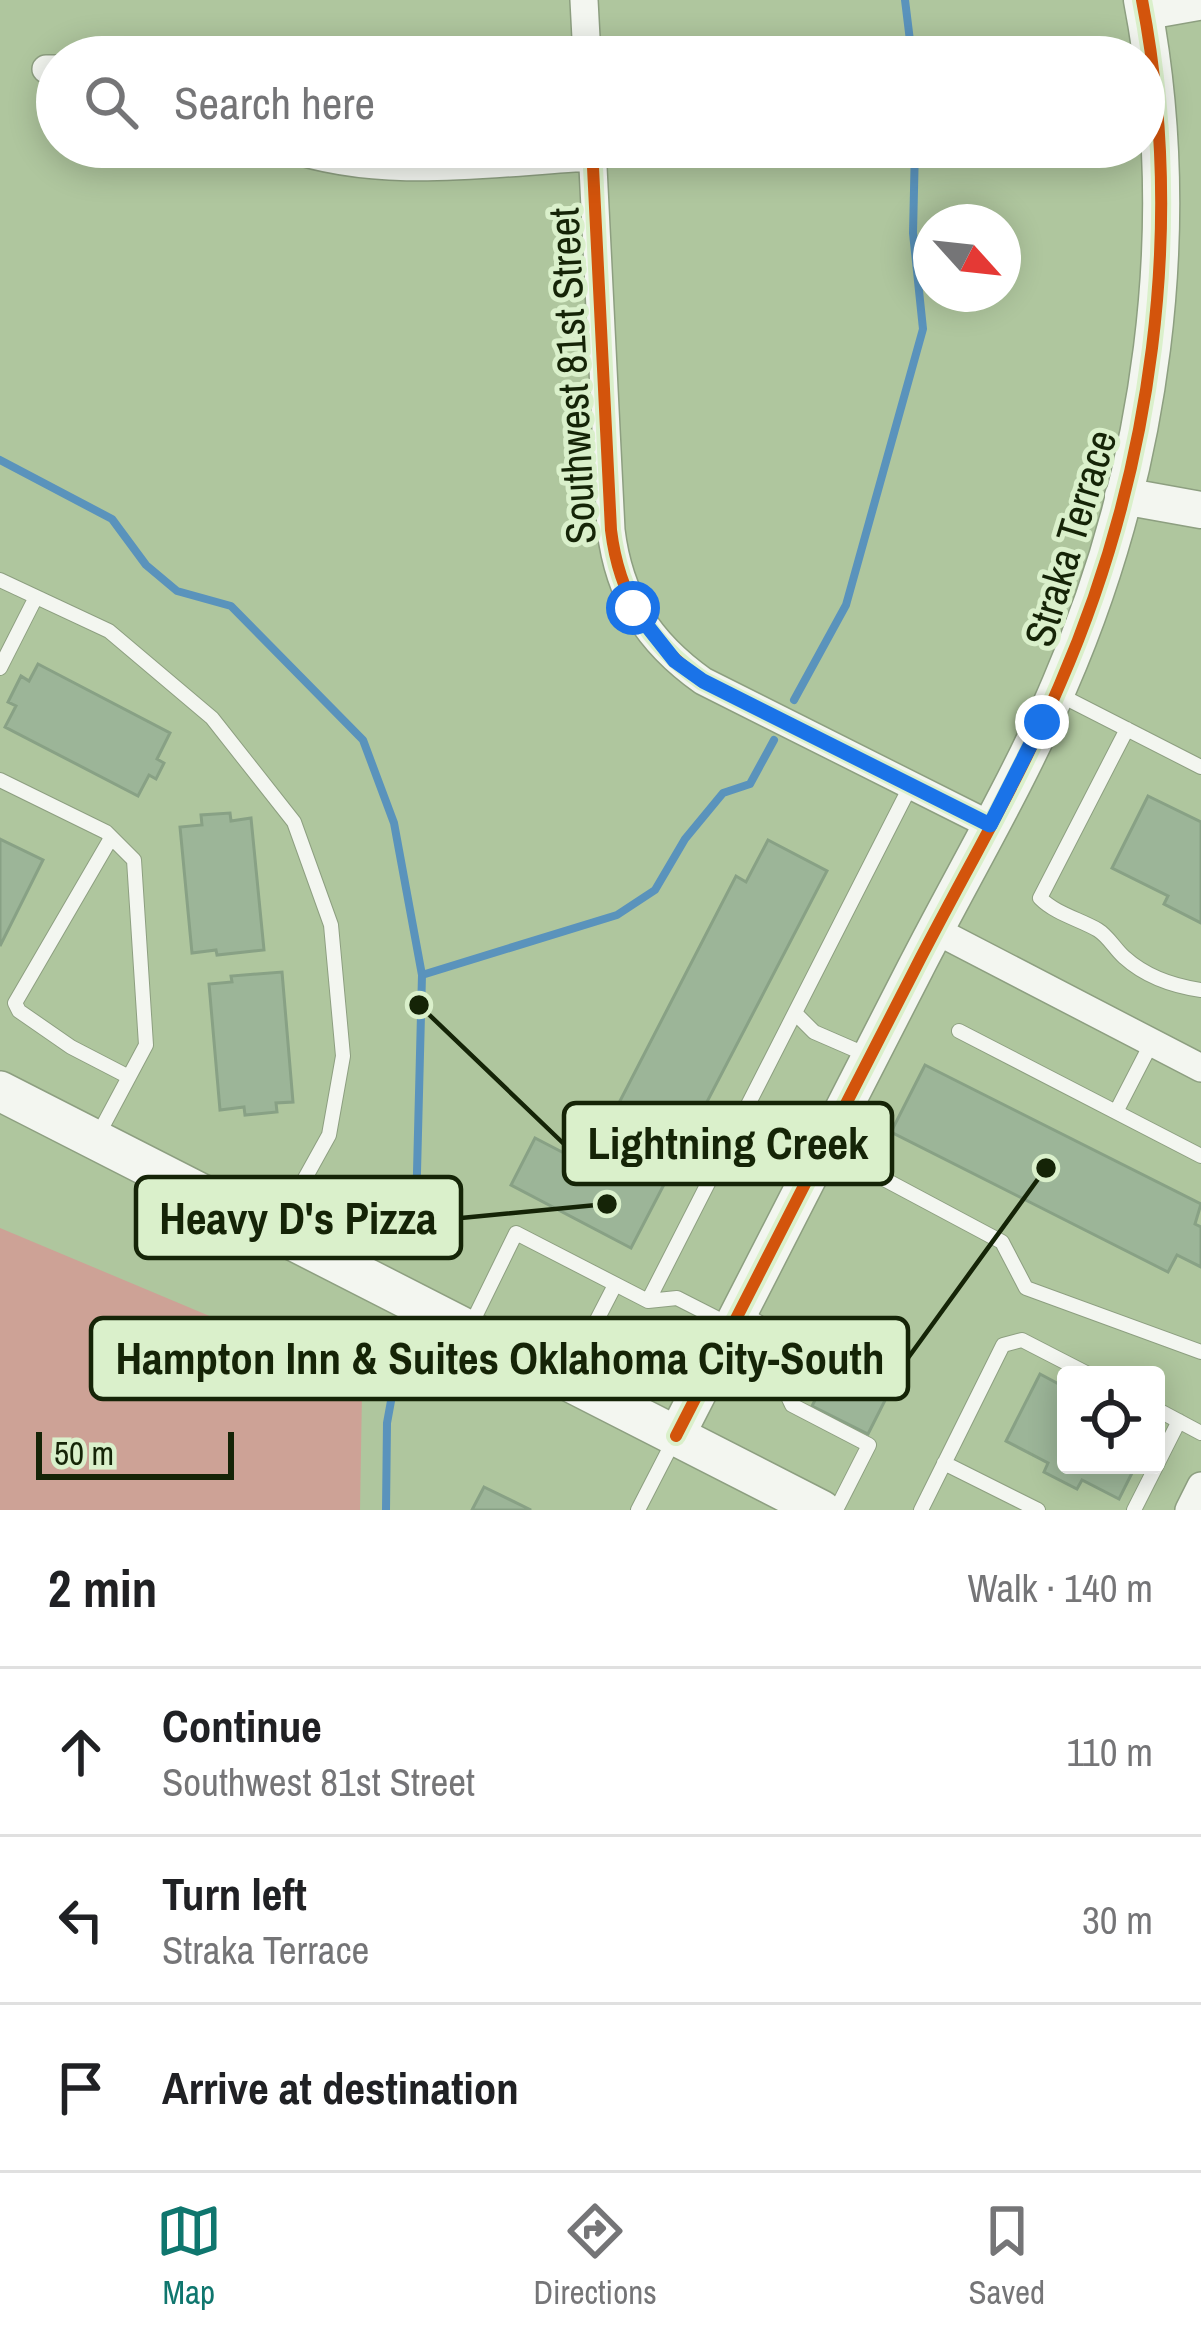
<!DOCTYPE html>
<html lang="en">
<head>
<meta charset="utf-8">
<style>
	body { margin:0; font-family:"Archivo Narrow",sans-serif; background:#f2f2f2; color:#202124 }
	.controls { position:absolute; right:36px; bottom:36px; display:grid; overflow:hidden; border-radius:12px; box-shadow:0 6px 30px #0003 }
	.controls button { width:108px; height:108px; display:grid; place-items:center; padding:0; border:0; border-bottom:3px solid #e0e0e0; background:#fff; color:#202124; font:60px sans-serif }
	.compass { position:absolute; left:913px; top:204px; width:108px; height:108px; border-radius:50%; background:#fff; box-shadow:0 6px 30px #0003; rotate:117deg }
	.scale { position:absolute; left:36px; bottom:30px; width:198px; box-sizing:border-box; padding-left:12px; border:6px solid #152407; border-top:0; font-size:33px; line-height:42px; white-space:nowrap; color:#152407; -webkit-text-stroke:9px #daf0cb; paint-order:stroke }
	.stop { position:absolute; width:36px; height:36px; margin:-27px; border:9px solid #1a73e8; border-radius:50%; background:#fff }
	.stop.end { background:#1a73e8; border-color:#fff; box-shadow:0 3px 12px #0008 }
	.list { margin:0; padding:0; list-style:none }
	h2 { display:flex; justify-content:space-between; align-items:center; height:156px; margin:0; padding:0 48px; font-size:51px }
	h2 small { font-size:39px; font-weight:400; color:#757577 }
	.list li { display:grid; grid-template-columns:78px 1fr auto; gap:36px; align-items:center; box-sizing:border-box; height:168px; padding:0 48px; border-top:3px solid #e0e0e0 }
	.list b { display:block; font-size:45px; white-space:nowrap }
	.list p { margin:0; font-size:39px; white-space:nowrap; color:#757577 }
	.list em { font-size:39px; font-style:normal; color:#757577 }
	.icon { flex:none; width:66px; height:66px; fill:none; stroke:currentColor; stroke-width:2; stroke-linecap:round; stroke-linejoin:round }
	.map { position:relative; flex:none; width:1201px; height:1510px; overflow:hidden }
	.search { position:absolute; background:#fff; box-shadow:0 6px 30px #0003; left:36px; right:36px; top:36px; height:132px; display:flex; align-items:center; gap:30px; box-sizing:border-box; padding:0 42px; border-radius:66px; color:#757577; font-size:45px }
	.sheet { height:660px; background:#fff }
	nav { display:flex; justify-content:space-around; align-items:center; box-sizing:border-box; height:168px; border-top:3px solid #e0e0e0; background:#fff; font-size:33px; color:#757577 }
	nav a { display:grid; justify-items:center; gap:6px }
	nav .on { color:#0f766e }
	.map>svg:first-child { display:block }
</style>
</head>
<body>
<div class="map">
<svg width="1201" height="1510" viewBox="0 0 1201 1510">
	<rect width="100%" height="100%" fill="#afc69e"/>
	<path fill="#cda296" d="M0,1228L274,1343L363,1333L360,1510H0Z"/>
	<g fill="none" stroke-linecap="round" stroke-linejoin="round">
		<path stroke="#5a93bc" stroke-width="8" d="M905,0L912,57
			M0,460L112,519L146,565L177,591L231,606L363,740L394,823L422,975L415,1251
			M794,700L846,605L923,329L913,233L915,147
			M422,975L617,915L655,890L685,839L723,793L750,784L774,740
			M386,1510L387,1423L401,1346"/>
	</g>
	<path fill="#9cb598" stroke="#88a185" stroke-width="3" d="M38,664L170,733L157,759L164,763L156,779L149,775L138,796L5,727L16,706L8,702L21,676L29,681Z
		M1148,796L1201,822V923L1164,904L1168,896L1112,868Z
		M230,813L231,821L251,818L264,950L217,955L216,950L192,953L180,827L202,825L201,815Z
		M0,839L43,860L0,946Z
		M768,840L827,871L631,1248L511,1185L535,1138L587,1165L736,876L746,882Z
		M282,972L293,1102L276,1103L277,1112L245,1115L244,1107L220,1110L209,984L232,982L231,976Z
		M925,1065L1201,1204L1195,1224L1201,1227V1267L1177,1255L1168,1272L891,1132Z
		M854,1322L910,1351L868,1434L812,1406Z
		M1040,1374L1066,1388V1465H1136L1119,1499L1082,1480L1077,1489L1044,1472L1048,1463L1006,1441Z
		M484,1487L531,1510H472Z"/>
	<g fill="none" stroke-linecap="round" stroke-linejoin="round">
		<defs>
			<path id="service" d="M0,580L109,631L212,718L294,822L331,925L343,1056L329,1135L278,1227
				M0,668L36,597
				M1056,693L1201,767
				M1127,729L1040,898C1056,914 1079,919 1098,930C1108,936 1115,949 1124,957C1145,976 1173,986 1201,990
				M0,780L106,832L134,860L146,1045L98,1135
				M111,838L15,1003L19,1011L71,1047L129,1077
				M795,1013L814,1032L867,1055
				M959,1031L1201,1156
				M1117,1110L1152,1042
				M824,1147L1002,1242L1026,1288L1201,1352
				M648,1301L677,1298L732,1326
				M740,1312L804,1347L784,1388L792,1405L869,1445L836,1510
				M469,1329L516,1233L648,1301L911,785
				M568,1376L615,1285
				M1156,1409L1201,1433
				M944,1463L1038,1510
				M638,1510L674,1440
				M921,1510L1003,1345L1022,1340L1090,1375
				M1134,1510L1179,1421"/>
			<path id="minor" d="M584,0L587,57
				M1145,16L1201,6
				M46,69H57
				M286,147C383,181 493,162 593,157
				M592,147L611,530C619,596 648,642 703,681L990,825
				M935,930L1201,1068
				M1189,1510L1201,1486"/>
			<path id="tertiary" d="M1123,496L1201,510
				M676,1436C756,1279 836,1123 916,967C964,873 1019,781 1060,684C1152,472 1186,228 1142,0"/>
			<path id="secondary" d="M0,1091L821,1510"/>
		</defs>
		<use href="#service" stroke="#8d9f80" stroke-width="16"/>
		<use href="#minor" stroke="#8d9f80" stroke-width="30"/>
		<use href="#tertiary" stroke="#8d9f80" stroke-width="39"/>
		<use href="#secondary" stroke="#8d9f80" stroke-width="42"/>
		<use href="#service" stroke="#f3f6f0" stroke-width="14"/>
		<use href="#minor" stroke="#f3f6f0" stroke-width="27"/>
		<use href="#tertiary" stroke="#f3f6f0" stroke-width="36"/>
		<use href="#secondary" stroke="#f3f6f0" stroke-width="39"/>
		<defs>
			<path id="cycleway" d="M592,147L611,530C619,596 648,642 703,681L990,825
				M676,1436C756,1279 836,1123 916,967C964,873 1019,781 1060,684C1152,472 1186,228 1142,0"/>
		</defs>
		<use href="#cycleway" stroke="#daf0cb" stroke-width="20"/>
		<use href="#cycleway" stroke="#d3540c" stroke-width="12"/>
	</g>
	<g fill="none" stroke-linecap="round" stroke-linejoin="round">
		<path stroke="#1a73e8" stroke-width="15" d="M633,608L675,661L703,681L990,825L1042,722"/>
	</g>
	<g text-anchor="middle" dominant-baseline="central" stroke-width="10" stroke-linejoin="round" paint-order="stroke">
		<g font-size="42" fill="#152407" stroke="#daf0cb">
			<text transform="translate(572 376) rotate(-93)">Southwest 81st Street</text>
			<text transform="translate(1070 538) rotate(-73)">Straka Terrace</text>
		</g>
	</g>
	<path fill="none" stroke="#152407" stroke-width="4.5" d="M419 1005L564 1144M607 1204L461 1218M1046 1168L908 1358"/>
	<g fill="#152407" stroke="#daf0cb" stroke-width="4.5">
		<circle cx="419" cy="1005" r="12"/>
		<circle cx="607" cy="1204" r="12"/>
		<circle cx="1046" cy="1168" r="12"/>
	</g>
	<g fill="#daf0cb" stroke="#152407" stroke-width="4.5">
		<rect x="564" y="1103" width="328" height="81" rx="12"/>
		<rect x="136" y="1177" width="325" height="81" rx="12"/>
		<rect x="91" y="1318" width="817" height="81" rx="12"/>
	</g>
	<g font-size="45" text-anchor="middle" font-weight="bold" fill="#152407">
		<text x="728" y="1159">Lightning Creek</text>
		<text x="298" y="1234">Heavy D's Pizza</text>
		<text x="500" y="1374">Hampton Inn &amp; Suites Oklahoma City-South</text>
	</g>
</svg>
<div class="controls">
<button><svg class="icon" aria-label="locate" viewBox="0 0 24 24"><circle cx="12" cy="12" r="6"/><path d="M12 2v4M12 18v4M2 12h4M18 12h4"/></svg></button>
</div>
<svg class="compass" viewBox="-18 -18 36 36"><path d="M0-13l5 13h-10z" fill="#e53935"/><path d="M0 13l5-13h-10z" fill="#757577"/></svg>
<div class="scale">50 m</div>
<div class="stop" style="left:633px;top:608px"></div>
<div class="stop end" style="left:1042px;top:722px"></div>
<div class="search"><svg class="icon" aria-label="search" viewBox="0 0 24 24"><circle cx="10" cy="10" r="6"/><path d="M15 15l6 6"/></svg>Search here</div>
</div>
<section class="sheet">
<h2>2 min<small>Walk · 140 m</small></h2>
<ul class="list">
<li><svg class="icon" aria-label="ahead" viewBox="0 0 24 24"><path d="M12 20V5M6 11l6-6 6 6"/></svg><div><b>Continue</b><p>Southwest 81st Street</p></div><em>110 m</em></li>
<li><svg class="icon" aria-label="left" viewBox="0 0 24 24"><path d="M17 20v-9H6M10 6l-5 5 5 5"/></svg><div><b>Turn left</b><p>Straka Terrace</p></div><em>30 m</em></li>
<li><svg class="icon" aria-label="arrive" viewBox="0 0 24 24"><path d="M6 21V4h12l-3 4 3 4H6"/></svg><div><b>Arrive at destination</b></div></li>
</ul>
</section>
<nav>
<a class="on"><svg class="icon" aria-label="map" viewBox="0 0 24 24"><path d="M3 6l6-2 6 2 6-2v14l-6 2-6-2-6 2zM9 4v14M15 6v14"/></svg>Map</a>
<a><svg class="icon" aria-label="directions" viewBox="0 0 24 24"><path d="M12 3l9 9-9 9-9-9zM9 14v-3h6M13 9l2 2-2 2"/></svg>Directions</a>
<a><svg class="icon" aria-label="saved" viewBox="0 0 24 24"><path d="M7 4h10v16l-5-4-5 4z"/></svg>Saved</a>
</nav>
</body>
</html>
